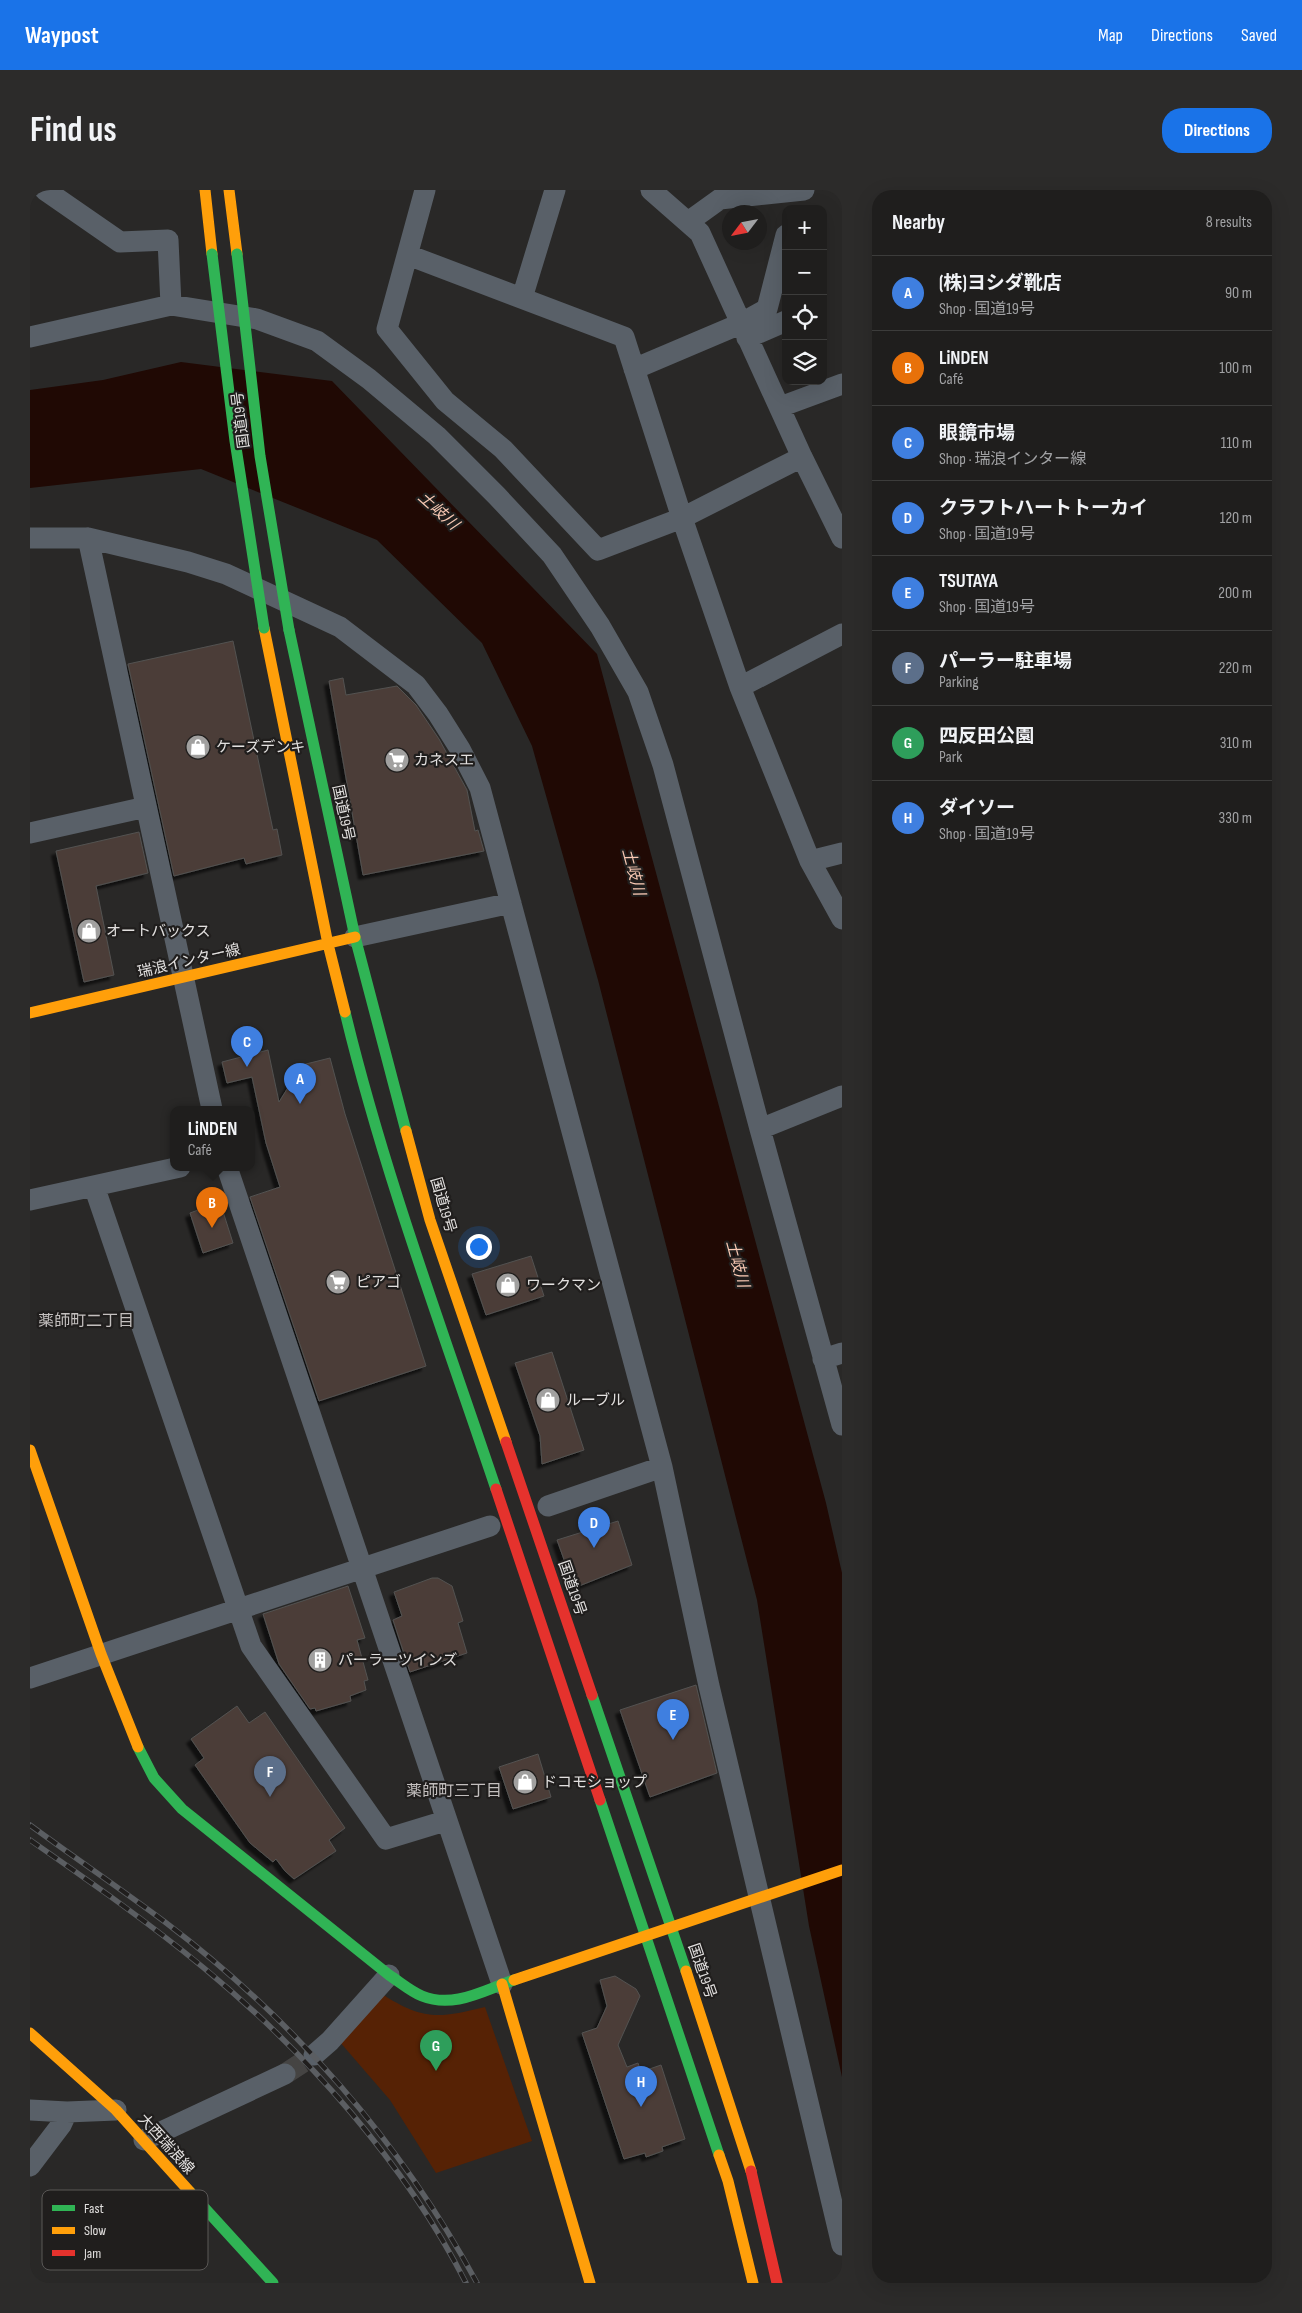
<!DOCTYPE html>
<html lang="en">
<head>
<meta charset="utf-8">
<style>
	body { margin:0; font-family:"Sofia Sans Condensed","Noto Sans JP",sans-serif; background:#2c2b2a; color:#f1f3f6 }
	.controls { position:absolute; right:15px; top:15px; display:grid; overflow:hidden; border-radius:10px; box-shadow:0 5px 20px #0002 }
	.controls button { width:45px; height:45px; display:grid; place-items:center; padding:0; border:0; border-bottom:1px solid #3c3c3b; background:#1f1e1d; color:#f1f3f6; font:25px sans-serif }
	.compass { position:absolute; left:692px; top:15px; width:45px; height:45px; border-radius:50%; background:#1f1e1d; box-shadow:0 5px 20px #0002; rotate:238deg }
	.you { position:absolute; left:448px; top:1056px; width:18px; height:18px; margin:-12px; border:4px solid #fff; border-radius:50%; background:#1a73e8; box-shadow:0 0 0 8px #1a73e833 }
	.badge { display:grid; place-items:center; width:32px; height:32px; border-radius:50%; background:#1a73e8; color:#fff; font-size:16px; font-weight:700 }
	.pin { position:absolute; translate:-50% -41px; filter:drop-shadow(0 1px 2px #0008) }
	.pin::after { content:''; position:absolute; top:26px; width:18px; height:15px; background:inherit; clip-path:polygon(0 0,100% 0,50% 100%) }
	.popup { position:absolute; left:140px; top:916px; width:85px; height:65px; box-sizing:border-box; display:grid; place-content:center; border-radius:10px; background:#1f1e1d; filter:drop-shadow(0 1px 4px #0005); font-size:16px; white-space:nowrap; color:#a1a2a4 }
	.popup b { font-size:19px; color:#f1f3f6 }
	.popup::after { content:''; position:absolute; left:50%; top:100%; margin-left:-10px; border:10px solid transparent; border-top-color:#1f1e1d }
	.list { margin:0; padding:0; list-style:none }
	h2 { display:flex; justify-content:space-between; align-items:center; height:65px; margin:0; padding:0 20px; font-size:21px }
	h2 small { font-size:16px; font-weight:400; color:#a1a2a4 }
	.list li { display:grid; grid-template-columns:32px 1fr auto; gap:15px; align-items:center; box-sizing:border-box; height:75px; padding:0 20px; border-top:1px solid #3c3c3b }
	.list b { display:block; font-size:19px; white-space:nowrap }
	.list p { margin:0; font-size:16px; white-space:nowrap; color:#a1a2a4 }
	.list em { font-size:16px; font-style:normal; color:#a1a2a4 }
	.icon { flex:none; width:28px; height:28px; fill:none; stroke:currentColor; stroke-width:2; stroke-linecap:round; stroke-linejoin:round }
	.map { position:relative; flex:none; width:812px; height:2093px; overflow:hidden; border-radius:20px }
	header { display:flex; align-items:center; gap:30px; box-sizing:border-box; height:70px; padding:0 25px; background:#1a73e8; color:#fff }
	header strong { font-size:24px }
	nav { display:flex; gap:28px; margin-inline-start:auto; font-size:18px }
	.intro { display:flex; align-items:center; justify-content:space-between; box-sizing:border-box; height:120px; padding:0 30px }
	h1 { margin:0; font-size:35px }
	.button { padding:12px 22px; border-radius:20px; background:#1a73e8; color:#fff; font-size:18px; font-weight:700 }
	main { display:flex; gap:30px; padding:0 30px }
	aside { flex:1; background:#1f1e1d; border-radius:20px; box-shadow:0 5px 20px #0002 }
	.map>svg:first-child { display:block }
</style>
</head>
<body>
<header>
<strong>Waypost</strong>
<nav><a>Map</a><a>Directions</a><a>Saved</a></nav>
</header>
<div class="intro"><h1>Find us</h1><a class="button">Directions</a></div>
<main>
<div class="map">
<svg width="812" height="2093" viewBox="0 0 812 2093">
	<defs>
		<filter id="shadow"><feDropShadow dx="-4.5" dy="4.5" stdDeviation="1" flood-color="#0009"/></filter>
	</defs>
	<rect width="100%" height="100%" fill="#292827"/>
	<path fill="#562205" d="M350,1803C393,1830 406,1829 455,1817L502,1951L406,1983L360,1910L309,1851Z"/>
	<path fill="#200904" d="M151,172L302,191L567,464L796,1313L812,1383V1887L779,1736L727,1410L568,790L502,556L452,453L347,350L171,279L0,298V200L73,190Z"/>
	<path fill="#4b3e38" stroke="#535251" filter="url(#shadow)" d="M203,451L243,640L247,639L252,665L216,674L214,668L144,686L98,474Z
		M313,488L316,505L367,496L386,515L409,549L437,600L445,641L448,640L454,661L333,685L299,491Z
		M109,642L118,683L66,696L84,785L54,792L26,661Z
		M238,860L249,912L272,875L300,868L315,924L396,1176L289,1211L220,1007L250,997L236,953L222,887L197,893L192,872Z
		M190,1012L203,1053L173,1063L160,1023Z
		M501,1066L514,1106L456,1125L442,1084Z
		M522,1162L554,1260L512,1274L510,1246L485,1173Z
		M588,1331L602,1375L549,1396L546,1388L541,1389L527,1350Z
		M402,1388H408L422,1396L433,1431L428,1433L437,1463L380,1482L363,1430L372,1426L364,1402Z
		M318,1396L335,1448L327,1450L338,1490L334,1491L336,1500L320,1506L321,1511L286,1521L285,1518L280,1519L249,1474L233,1424Z
		M666,1495L687,1583L620,1607L590,1520Z
		M207,1516L219,1533L235,1522L315,1638L299,1650L306,1661L264,1689L255,1681L246,1669L243,1672L220,1653L165,1575L174,1568L161,1549Z
		M508,1564L521,1607L483,1619L469,1577Z
		M585,1786L606,1799L610,1806L588,1855L597,1877L608,1873L611,1882L631,1875L655,1949L632,1957L633,1961L616,1967L615,1963L594,1969L552,1843L567,1838L577,1816L570,1790Z"/>
	<g fill="none" stroke-linecap="round" stroke-linejoin="round">
		<path stroke="#454443" stroke-width="21" stroke-dasharray="21 11" stroke-linecap="butt" d="M255,1884L284,1865"/>
		<path stroke="#596068" stroke-width="21" d="M15,0L90,52L138,50L141,115
			M395,0L357,139L415,211L473,259L568,360L652,328L772,267
			M621,0L670,43L772,267L812,348
			M658,32L690,9L774,0
			M378,65L594,147L652,328L710,497L780,671L812,729
			M492,108L525,0
			M0,147L141,115L227,129L287,151L339,189L407,246L467,306L522,365L570,436L608,502L633,575L730,939L812,1235
			M717,148L756,131
			M604,179L710,134L737,119L756,45
			M750,217L812,194
			M0,348H58L158,372L196,384L310,437L386,495L408,524L430,559L450,598L632,1277L679,1496L812,2055
			M58,348L182,919
			M710,497L812,444
			M0,643L116,617
			M780,671L812,663
			M325,747L481,713
			M730,939L812,906
			M197,977L472,1794
			M64,996L221,1456L356,1649L415,1631
			M0,1010L150,977
			M793,1169L812,1163
			M518,1316L632,1277
			M0,1488L460,1336
			M284,1865L300,1851L359,1785
			M0,1920L37,1922
			M114,1950L255,1884
			M0,1976L31,1935L37,1922L86,1920"/>
		<path stroke="#30b455" stroke-width="11" d="M259,440L325,747L376,941
			M315,822C354,984 413,1141 466,1299
			M562,1505L656,1781
			M108,1557L124,1588L152,1619L359,1785C370,1792 380,1801 392,1806C424,1819 454,1800 484,1790
			M570,1610L689,1965
			M160,2002L243,2093"/>
		<path stroke="#ff9f0a" stroke-width="11" d="M175,0L182,64
			M199,0L207,64
			M234,438L298,754L315,822
			M0,823L325,747
			M376,941L400,1030L476,1252
			M0,1260L71,1464L108,1557
			M656,1781L721,1981
			M484,1790L812,1680
			M472,1794L560,2093
			M0,1843L86,1920L160,2002
			M689,1965L698,1991L723,2093"/>
		<path stroke="#e5322d" stroke-width="11" d="M476,1252L562,1505
			M466,1299L570,1610
			M721,1981L747,2093"/>
		<defs>
			<path id="rail" d="M0,1635C45,1668 91,1699 135,1732C263,1829 371,1952 447,2093
				M0,1650C59,1691 118,1732 174,1778C277,1863 375,1973 436,2093"/>
		</defs>
		<use href="#rail" stroke="#5b5e62" stroke-width="5.5"/>
		<use href="#rail" stroke="#201e1d" stroke-width="4" stroke-dasharray="11" stroke-linecap="butt"/>
		<path stroke="#30b455" stroke-width="11" d="M182,64L205,251L234,438
			M207,64L230,266L259,440"/>
	</g>
	<defs>
		<symbol id="shop-disc" viewBox="-11 -11 22 22"><circle r="9.5" fill="#a1a09f" stroke="#201e1d"/><path d="M-5-2.5h2.3a2.7 3.5 0 0 1 5.4 0H5L5.5 6h-11ZM-1.5-2.5h3a1.5 2.3 0 0 0-3 0Z" fill="#fff"/></symbol>
		<symbol id="supermarket-disc" viewBox="-11 -11 22 22"><circle r="9.5" fill="#a1a09f" stroke="#201e1d"/><path d="M-6-5.5h2.5l.6 2H6L4.5 2H-2.5L-4.4-4H-6ZM-1.5 3.2a1.3 1.3 0 1 0 .1 0ZM3 3.2a1.3 1.3 0 1 0 .1 0Z" fill="#fff"/></symbol>
		<symbol id="building-disc" viewBox="-11 -11 22 22"><circle r="9.5" fill="#a1a09f" stroke="#201e1d"/><path d="M-4-6H4V6H1V3H-1V6H-4ZM-2.5-4.3h1.7v1.8h-1.7ZM.8-4.3h1.7v1.8H.8ZM-2.5-1h1.7V.8h-1.7ZM.8-1h1.7V.8H.8Z" fill="#fff"/></symbol>
	</defs>
	<g fill-rule="evenodd">
		<use href="#shop-disc" x="154" y="543" width="28" height="28"/>
		<use href="#supermarket-disc" x="353" y="556" width="28" height="28"/>
		<use href="#shop-disc" x="45" y="727" width="28" height="28"/>
		<use href="#supermarket-disc" x="294" y="1078" width="28" height="28"/>
		<use href="#shop-disc" x="464" y="1081" width="28" height="28"/>
		<use href="#shop-disc" x="504" y="1196" width="28" height="28"/>
		<use href="#building-disc" x="276" y="1456" width="28" height="28"/>
		<use href="#shop-disc" x="481" y="1578" width="28" height="28"/>
	</g>
	<g text-anchor="middle" dominant-baseline="central" stroke-width="4.5" stroke-linejoin="round" paint-order="stroke">
		<g font-size="15" fill="#e2e0df" stroke="#201e1d">
			<text transform="translate(211 230) rotate(-97)">国道19号</text>
			<text transform="translate(313 623) rotate(78)">国道19号</text>
			<text transform="translate(159 771) rotate(-13)">瑞浪インター線</text>
			<text transform="translate(413 1015) rotate(74)">国道19号</text>
			<text transform="translate(542 1398) rotate(71)">国道19号</text>
			<text transform="translate(672 1781) rotate(71)">国道19号</text>
			<text transform="translate(136 1954) rotate(48)">大西瑞浪線</text>
		</g>
		<g font-size="15" fill="#e2e0df" stroke="#201e1d" text-anchor="start">
			<text x="186" y="557">ケーズデンキ</text>
			<text x="384" y="570">カネスエ</text>
			<text x="76" y="741">オートバックス</text>
			<text x="326" y="1092">ピアゴ</text>
			<text x="496" y="1095">ワークマン</text>
			<text x="536" y="1210">ルーブル</text>
			<text x="308" y="1470">パーラーツインズ</text>
			<text x="512" y="1592">ドコモショップ</text>
		</g>
		<g font-size="16" font-style="italic" fill="#f9c9b4" stroke="#201e1d">
			<text transform="translate(408 321) rotate(42)">土岐川</text>
			<text transform="translate(603 682) rotate(75)">土岐川</text>
			<text transform="translate(707 1074) rotate(75)">土岐川</text>
		</g>
		<g font-size="16" fill="#c3bfbe" stroke="#201e1d">
			<text x="56" y="1131">薬師町二丁目</text>
			<text x="424" y="1601">薬師町三丁目</text>
		</g>
	</g>
	<rect x="12" y="2000" width="166" height="80" rx="8" fill="#201e1d" stroke="#5a5857" stroke-width="1"/>
	<rect x="22" y="2015" width="23" height="6" fill="#30b455"/>
	<rect x="22" y="2037" width="23" height="7" fill="#ff9f0a"/>
	<rect x="22" y="2060" width="23" height="6" fill="#e5322d"/>
	<g font-size="14" fill="#e2e0df">
		<text x="54" y="2023">Fast</text>
		<text x="54" y="2045">Slow</text>
		<text x="54" y="2068">Jam</text>
	</g>
</svg>
<div class="controls">
<button>+</button>
<button>−</button>
<button><svg class="icon" aria-label="locate" viewBox="0 0 24 24"><circle cx="12" cy="12" r="6"/><path d="M12 2v4M12 18v4M2 12h4M18 12h4"/></svg></button>
<button><svg class="icon" aria-label="layers" viewBox="0 0 24 24"><path d="M12 4l9 5-9 5-9-5zM3 14l9 5 9-5"/></svg></button>
</div>
<svg class="compass" viewBox="-18 -18 36 36"><path d="M0-13l5 13h-10z" fill="#e53935"/><path d="M0 13l5-13h-10z" fill="#a1a2a4"/></svg>
<div class="you"></div>
<div class="pin badge" style="left:270px;top:914px;background:#3f7fe0">A</div>
<div class="pin badge" style="left:182px;top:1038px;background:#e8710a">B</div>
<div class="popup"><b>LiNDEN</b>Café</div>
<div class="pin badge" style="left:217px;top:877px;background:#3f7fe0">C</div>
<div class="pin badge" style="left:564px;top:1358px;background:#3f7fe0">D</div>
<div class="pin badge" style="left:643px;top:1550px;background:#3f7fe0">E</div>
<div class="pin badge" style="left:240px;top:1607px;background:#5c6f8a">F</div>
<div class="pin badge" style="left:406px;top:1881px;background:#2e9e5b">G</div>
<div class="pin badge" style="left:611px;top:1917px;background:#3f7fe0">H</div>
</div>
<aside>
<h2>Nearby<small>8 results</small></h2>
<ul class="list">
<li><span class="badge" style="background:#3f7fe0">A</span><div><b>(株)ヨシダ靴店</b><p>Shop · 国道19号</p></div><em>90 m</em></li>
<li><span class="badge" style="background:#e8710a">B</span><div><b>LiNDEN</b><p>Café</p></div><em>100 m</em></li>
<li><span class="badge" style="background:#3f7fe0">C</span><div><b>眼鏡市場</b><p>Shop · 瑞浪インター線</p></div><em>110 m</em></li>
<li><span class="badge" style="background:#3f7fe0">D</span><div><b>クラフトハートトーカイ</b><p>Shop · 国道19号</p></div><em>120 m</em></li>
<li><span class="badge" style="background:#3f7fe0">E</span><div><b>TSUTAYA</b><p>Shop · 国道19号</p></div><em>200 m</em></li>
<li><span class="badge" style="background:#5c6f8a">F</span><div><b>パーラー駐車場</b><p>Parking</p></div><em>220 m</em></li>
<li><span class="badge" style="background:#2e9e5b">G</span><div><b>四反田公園</b><p>Park</p></div><em>310 m</em></li>
<li><span class="badge" style="background:#3f7fe0">H</span><div><b>ダイソー</b><p>Shop · 国道19号</p></div><em>330 m</em></li>
</ul>
</aside>
</main>
</body>
</html>
